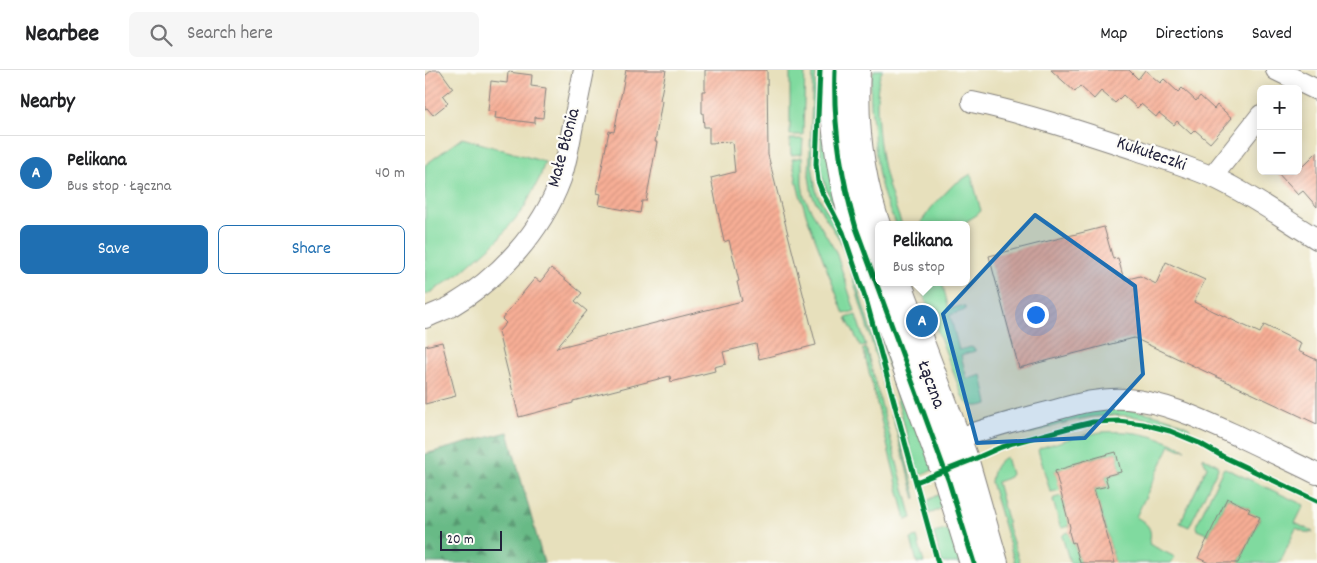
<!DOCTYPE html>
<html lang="en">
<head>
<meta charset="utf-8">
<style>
	body { margin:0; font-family:Dekko,sans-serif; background:#f6f6f6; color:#202124 }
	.controls { position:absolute; right:15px; top:15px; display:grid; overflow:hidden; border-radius:8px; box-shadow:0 2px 12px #0003 }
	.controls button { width:45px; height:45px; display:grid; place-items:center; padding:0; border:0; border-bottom:1px solid #e0e0e0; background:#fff; color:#202124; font:25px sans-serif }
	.scale { position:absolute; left:15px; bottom:12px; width:62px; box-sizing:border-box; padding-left:5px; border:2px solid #22223b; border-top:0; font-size:14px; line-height:18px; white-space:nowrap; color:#22223b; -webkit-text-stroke:4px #fdfcf7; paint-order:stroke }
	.you { position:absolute; left:610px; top:244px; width:18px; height:18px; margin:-12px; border:4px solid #fff; border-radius:50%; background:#1a73e8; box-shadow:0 0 0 8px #1a73e833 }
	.badge { display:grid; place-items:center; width:32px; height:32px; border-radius:50%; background:#1f6fb2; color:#fff; font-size:16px; font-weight:700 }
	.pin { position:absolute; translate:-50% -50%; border:2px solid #fff; box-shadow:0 1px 5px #0006 }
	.popup { position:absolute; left:450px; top:151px; width:95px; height:65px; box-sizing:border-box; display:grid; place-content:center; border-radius:8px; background:#fff; filter:drop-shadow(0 1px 4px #0005); font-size:16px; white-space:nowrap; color:#757577 }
	.popup b { font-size:19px; color:#202124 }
	.popup::after { content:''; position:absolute; left:50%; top:100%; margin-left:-10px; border:10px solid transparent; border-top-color:#fff }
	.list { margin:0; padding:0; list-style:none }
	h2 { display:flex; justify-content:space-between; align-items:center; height:65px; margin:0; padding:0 20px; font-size:21px }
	h2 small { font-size:16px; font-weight:400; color:#757577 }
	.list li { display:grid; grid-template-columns:32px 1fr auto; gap:15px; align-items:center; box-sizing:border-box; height:75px; padding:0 20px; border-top:1px solid #e0e0e0 }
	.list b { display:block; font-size:19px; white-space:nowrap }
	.list p { margin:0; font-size:16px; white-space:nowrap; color:#757577 }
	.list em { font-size:16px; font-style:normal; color:#757577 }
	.actions { display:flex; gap:10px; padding:15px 20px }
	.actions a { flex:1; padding:11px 0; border:1px solid #1f6fb2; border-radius:8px; text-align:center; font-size:18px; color:#1f6fb2 }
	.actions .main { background:#1f6fb2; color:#fff }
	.icon { flex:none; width:28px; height:28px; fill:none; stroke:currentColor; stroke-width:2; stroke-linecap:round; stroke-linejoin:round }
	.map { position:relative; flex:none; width:892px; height:493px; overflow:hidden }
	header { display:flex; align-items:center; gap:30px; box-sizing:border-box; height:70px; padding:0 25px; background:#fff; border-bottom:1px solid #e0e0e0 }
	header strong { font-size:24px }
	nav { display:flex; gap:28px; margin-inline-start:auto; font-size:18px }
	.search { width:350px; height:45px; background:#f6f6f6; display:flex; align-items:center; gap:12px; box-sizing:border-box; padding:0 18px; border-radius:8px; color:#757577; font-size:19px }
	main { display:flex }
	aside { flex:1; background:#fff }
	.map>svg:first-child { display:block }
</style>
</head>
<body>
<header>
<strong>Nearbee</strong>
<div class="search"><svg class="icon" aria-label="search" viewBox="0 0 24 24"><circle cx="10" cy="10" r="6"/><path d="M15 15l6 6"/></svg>Search here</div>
<nav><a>Map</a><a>Directions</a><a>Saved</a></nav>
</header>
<main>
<aside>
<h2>Nearby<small></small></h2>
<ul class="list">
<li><span class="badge">A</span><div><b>Pelikana</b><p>Bus stop · Łączna</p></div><em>40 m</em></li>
</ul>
<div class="actions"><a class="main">Save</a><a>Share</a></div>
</aside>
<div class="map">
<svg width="892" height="493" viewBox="0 0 892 493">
	<defs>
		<pattern id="forest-firs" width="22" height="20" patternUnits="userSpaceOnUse" patternTransform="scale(1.25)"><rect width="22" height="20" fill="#68ba86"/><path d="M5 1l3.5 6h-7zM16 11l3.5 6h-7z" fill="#55976f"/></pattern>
		<pattern id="building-hatch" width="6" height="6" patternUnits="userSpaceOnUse" patternTransform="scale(1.25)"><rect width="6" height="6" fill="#f7ae95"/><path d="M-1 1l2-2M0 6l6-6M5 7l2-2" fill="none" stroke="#d39581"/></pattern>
	</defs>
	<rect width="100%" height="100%" fill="#fdfcf7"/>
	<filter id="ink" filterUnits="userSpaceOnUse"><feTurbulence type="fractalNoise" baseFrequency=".02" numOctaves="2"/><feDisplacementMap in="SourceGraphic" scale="10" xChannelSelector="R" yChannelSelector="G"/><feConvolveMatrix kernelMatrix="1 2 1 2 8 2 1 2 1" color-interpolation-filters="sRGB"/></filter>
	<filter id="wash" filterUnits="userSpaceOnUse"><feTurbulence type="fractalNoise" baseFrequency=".0096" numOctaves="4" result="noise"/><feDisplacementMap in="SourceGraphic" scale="20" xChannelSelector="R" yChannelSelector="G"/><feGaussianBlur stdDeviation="1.12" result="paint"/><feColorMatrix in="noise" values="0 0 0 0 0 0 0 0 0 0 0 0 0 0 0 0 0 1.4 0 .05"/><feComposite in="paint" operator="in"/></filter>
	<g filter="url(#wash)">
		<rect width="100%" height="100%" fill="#e7e0bc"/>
		<path fill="#80da9f" stroke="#517e6d" d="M365,0H380L378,65H365Z
			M388,0H391L387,93L390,115L392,124L410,155L423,185L449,272L490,423L491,428L490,429L447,273L421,186L413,167L398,144L387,125L384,106Z
			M449,0H458C446,15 455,84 460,103C464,121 471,138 477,155H472C467,145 462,136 459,126C452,103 450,78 448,54C446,36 443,17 449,0Z
			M404,20L513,398L493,406L446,232L413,142L404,127L397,106L395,93L397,38Z
			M37,68L120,92L115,107L99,138L72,171L36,203L3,224L0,225V95Z
			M365,69H378L377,84L366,85Z
			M377,87V114L379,126L386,140L411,182L430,241L419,244L382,147L373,118L367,89Z
			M546,104L556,141C551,147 543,149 537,155H494L507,137L528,115Z
			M494,212H517L524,239L537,236L540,237V240L538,241L525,245L534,280L546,277L550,279V281L536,285L542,309L557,305L563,334C552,337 545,338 538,328Z
			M431,245L441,276L436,277L421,248Z
			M441,278L487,448L481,450L439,282L437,280Z
			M694,339C719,341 742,346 764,357L767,365C739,350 707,343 675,346C651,348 627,357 604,364L609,358L618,353L667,340Z
			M676,362C709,360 731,365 761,380L754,379L745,375L711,447C724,454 728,460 724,474L750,487L746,493H690L669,419L683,416L680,406L696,402L691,382L648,393L649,395L630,401L636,420L626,422L625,421L613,380L615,378L650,367Z
			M581,387L586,404L583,408L572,412L583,453L582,454L595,493H590L566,412C567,401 571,392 581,387Z
			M777,387L793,395V398L764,457L755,453L782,397Z
			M800,398L879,435L870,453L888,462L882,463L871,458L855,493H819L814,491L835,448L823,442L824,438L802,428L784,465L772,460L771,456L798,399Z
			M521,421C519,435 518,440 503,444L500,432Z
			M637,426L645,456L637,458L635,456L628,430L629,428Z
			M520,460L526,461L543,493H517L509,463Z
			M644,462L648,472H649L655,493H645L637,466L639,464Z
			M492,467L499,493H492L486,469Z"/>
		<path fill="url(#forest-firs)" stroke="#456e60" d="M83,362L119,493H0V384Z"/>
		<g id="blocks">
			<path fill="url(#building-hatch)" d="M7,0H15L28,18L18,26L23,33L8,45L2,38L0,39V4L1,5Z
				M201,0H241L235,30L237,31L230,72H232L221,131H217L215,143L174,135L176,124L172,123L184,61L189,62Z
				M280,0H342L343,85L391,275L334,289L331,274L298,282L301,294L289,297L290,301L246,312L245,306L148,331V333L94,347L73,262L81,253L77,249L88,235L110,208L115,212L126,198L157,223L150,231L162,241L131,278L317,231L312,212L314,211L304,170L299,172L286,108L310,102L307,72L284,73V57H279L278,43H277V21H280Z
				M626,0H704L713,9L720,0L735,13L739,9L753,22L757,18L771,31L775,26L789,39L792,35L807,48L785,73L770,60L766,64L752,51L749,55L734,43L731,47L716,34L712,38L698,25L690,33L676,21L669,29L655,16L650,22Z
				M83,2L107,5L106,16L121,18L118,48L110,47V53L70,48L71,42L63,41L66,11L82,13Z
				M892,82V137L878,121L873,125L851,101H873Z
				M679,157L688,189L693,188L699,210L715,206L731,214L741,192L780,210L769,232L835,263L839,255L876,273L873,281L892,290V354L709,268L594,298L564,186Z
				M17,272L31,326L0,334V276Z
				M691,382L696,402L680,406L683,416L669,419L690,493H655L649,472L647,473L644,462L645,457L630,401L649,395L648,394Z
				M802,428L825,439L823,442L835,447L813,493H784L773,488Z"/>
		</g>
	</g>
	<g filter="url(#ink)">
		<use href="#blocks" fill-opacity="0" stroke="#84817c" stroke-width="1"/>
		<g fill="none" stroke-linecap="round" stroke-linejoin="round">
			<defs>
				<path id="street" d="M851,0L892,20
					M547,32C603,44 657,62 712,80C740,90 771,98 798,112C830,128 861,150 892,169
					M787,107L836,45
					M0,248C8,244 17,241 25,237C74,208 116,163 136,109C141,93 144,77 147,60C151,40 155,20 159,0
					M518,373C554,361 590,350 627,341C652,334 676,327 702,329C741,332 778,350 813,366C839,379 866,391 892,404"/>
				<path id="secondary" d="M410,0C408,53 416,107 431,158L524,412L549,493
					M431,0C428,54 435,110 453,161
					M472,212L540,392L569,493"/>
			</defs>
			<use href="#street" stroke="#84817c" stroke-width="22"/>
			<use href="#secondary" stroke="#84817c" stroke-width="30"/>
			<use href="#street" stroke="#fff" stroke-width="20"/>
			<use href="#secondary" stroke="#fff" stroke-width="28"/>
			<defs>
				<path id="cycleway" d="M395,0L391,94L393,111L398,124L409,144L418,162L442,233L513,493
					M410,0C408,53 416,107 431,158L524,412L549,493
					M491,412L547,390L574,378L588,373L651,356L668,352L693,351L718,354L745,361L774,373L797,386L892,431"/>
			</defs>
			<use href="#cycleway" stroke="#fdfcf7" stroke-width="8"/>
			<use href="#cycleway" stroke="#00873e" stroke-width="5"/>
		</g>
	</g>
	<path fill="#1f6fb2" fill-opacity="0.2" stroke="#1f6fb2" stroke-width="4" stroke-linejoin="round" d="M610,145L710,216L718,304L660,368L552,373L518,244Z"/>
	<g text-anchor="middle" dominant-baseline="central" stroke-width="4.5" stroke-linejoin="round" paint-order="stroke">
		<g font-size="19" fill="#22223b" stroke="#fdfcf7">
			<text transform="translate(140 78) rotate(-75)">Małe Błonia</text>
			<text transform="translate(726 85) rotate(19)">Kukułeczki</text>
			<text transform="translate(505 315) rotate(70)">Łączna</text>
		</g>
	</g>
</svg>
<div class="controls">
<button>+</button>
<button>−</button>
</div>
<div class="scale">20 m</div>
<div class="you"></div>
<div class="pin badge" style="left:497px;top:251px">A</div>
<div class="popup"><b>Pelikana</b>Bus stop</div>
</div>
</main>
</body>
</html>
